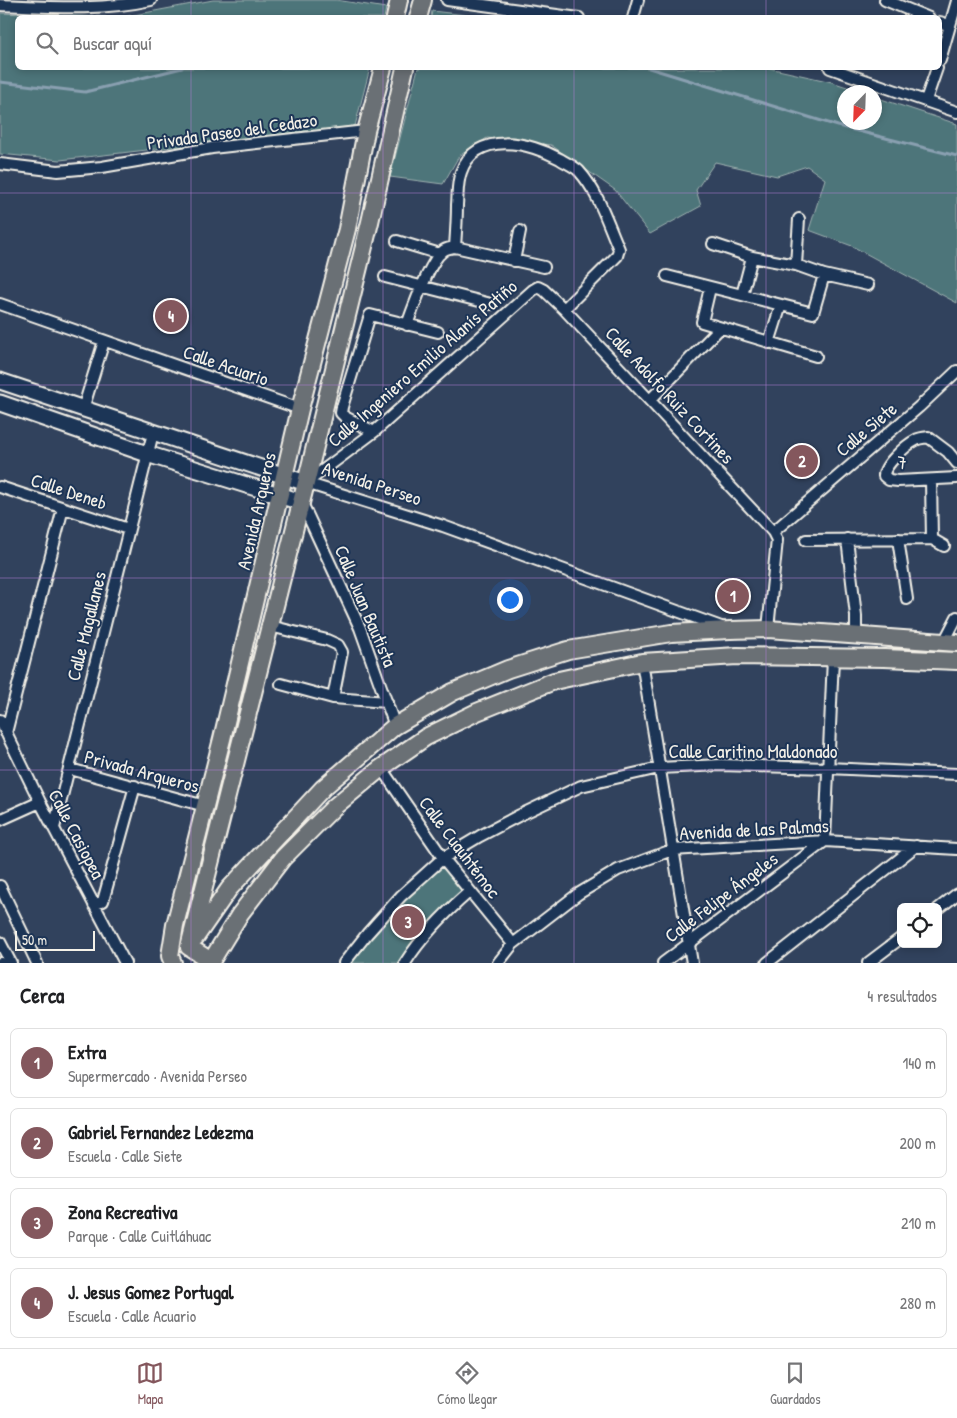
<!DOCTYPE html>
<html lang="es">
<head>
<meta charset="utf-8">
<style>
	body { margin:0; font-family:"Patrick Hand",sans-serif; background:#f6f6f6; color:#202124 }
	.controls { position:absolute; right:15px; bottom:15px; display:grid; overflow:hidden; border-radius:8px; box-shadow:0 2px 8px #0003 }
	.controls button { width:45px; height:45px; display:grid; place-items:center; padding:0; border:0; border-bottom:1px solid #e0e0e0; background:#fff; color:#202124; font:25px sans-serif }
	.compass { position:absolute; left:837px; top:85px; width:45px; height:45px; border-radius:50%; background:#fff; box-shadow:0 2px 8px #0003; rotate:203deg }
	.scale { position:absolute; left:15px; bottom:12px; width:80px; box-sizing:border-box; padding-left:5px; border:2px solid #f4f1e8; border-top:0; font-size:14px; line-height:18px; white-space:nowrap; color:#f4f1e8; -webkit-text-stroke:4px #1d3557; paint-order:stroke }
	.you { position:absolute; left:509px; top:599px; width:18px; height:18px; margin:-12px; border:4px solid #fff; border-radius:50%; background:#1a73e8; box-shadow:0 0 0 8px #1a73e833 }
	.badge { display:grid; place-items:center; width:32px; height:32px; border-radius:50%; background:#84575d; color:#fff; font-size:16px; font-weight:700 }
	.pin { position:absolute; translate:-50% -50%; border:2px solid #fff; box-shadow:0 1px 5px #0006 }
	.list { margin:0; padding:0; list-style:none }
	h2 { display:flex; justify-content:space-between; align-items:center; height:65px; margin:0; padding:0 20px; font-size:21px }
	h2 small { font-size:16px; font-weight:400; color:#757577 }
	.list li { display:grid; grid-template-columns:32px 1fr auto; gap:15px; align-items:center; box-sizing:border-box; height:70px; margin:0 10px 10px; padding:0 10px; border:1px solid #e0e0e0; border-radius:8px }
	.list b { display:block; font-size:19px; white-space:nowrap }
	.list p { margin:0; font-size:16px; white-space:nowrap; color:#757577 }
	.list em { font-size:16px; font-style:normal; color:#757577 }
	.icon { flex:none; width:28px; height:28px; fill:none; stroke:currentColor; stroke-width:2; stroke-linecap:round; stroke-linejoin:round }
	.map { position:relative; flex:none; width:957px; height:963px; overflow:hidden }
	.search { position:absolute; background:#fff; box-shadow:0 2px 8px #0003; left:15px; right:15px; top:15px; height:55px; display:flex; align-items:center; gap:12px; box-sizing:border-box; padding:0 18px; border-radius:8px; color:#757577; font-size:19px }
	.sheet { height:385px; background:#fff }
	nav { display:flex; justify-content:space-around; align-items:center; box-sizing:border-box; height:70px; border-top:1px solid #e0e0e0; background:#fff; font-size:14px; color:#757577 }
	nav a { display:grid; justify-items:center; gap:2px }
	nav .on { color:#84575d }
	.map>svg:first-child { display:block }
</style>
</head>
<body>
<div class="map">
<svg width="957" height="963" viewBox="0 0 957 963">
	<rect width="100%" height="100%" fill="#31425d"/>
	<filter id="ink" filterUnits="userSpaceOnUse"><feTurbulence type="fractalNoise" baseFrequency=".02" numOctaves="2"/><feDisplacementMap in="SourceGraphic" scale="10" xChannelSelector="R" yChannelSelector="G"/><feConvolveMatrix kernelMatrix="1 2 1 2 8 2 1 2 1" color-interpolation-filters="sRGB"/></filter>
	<g filter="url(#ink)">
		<path fill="#4d757a" stroke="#a0b3b1" d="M213,0H336L386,8L384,18L123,17Z
			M432,11L483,17H431Z
			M0,13L106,17L18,18V68H370L355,126L60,160L0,154Z
			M418,68H769L832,82L862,92H844V122H874L875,97L957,124V303L852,246L809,230L825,179L807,166L777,176L715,162L696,190L701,206L650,234L615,190L551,145L487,138L459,156L443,184L390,177Z
			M443,858L469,892L405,963H344Z"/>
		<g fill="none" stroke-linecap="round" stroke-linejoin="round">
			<path stroke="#8aa0b1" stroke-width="3" d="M649,68L838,126L957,156
				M0,82L85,92L182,68"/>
			<defs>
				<path id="street" d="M447,0L579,18
					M885,0L929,18
					M0,5C50,7 101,11 151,0
					M633,18L638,0
					M940,22L950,26
					M940,60L957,1
					M830,68L957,112
					M926,100L937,68
					M0,164L58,171L102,167L212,148L366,131
					M397,241L440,254
					M713,244L752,257L796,265L824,275L868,285
					M455,247C456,233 457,219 457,205C458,193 457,183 461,172C476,130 530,142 560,159C566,163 574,166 579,171C599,193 607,222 619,249L617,256L564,309
					M514,261L520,231
					M796,265L799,219
					M667,276L813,313L824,275
					M385,277L491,304
					M710,288L702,322L816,356
					M742,295L752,257
					M0,304L300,409
					M407,325C413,308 430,260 443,251C446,248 451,248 455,247L544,267
					M769,343L781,305
					M651,399L720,328
					M83,409L104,341
					M374,432L345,417L341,413L342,407L370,315L438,332
					M957,463L948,452L928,437C924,438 919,438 916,440C906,445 883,466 884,476L889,480L898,481L957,478
					M931,480L932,539
					M306,483L374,432L533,290L538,287L544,290L564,309L773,532L777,540L768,629
					M306,483L443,526L724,628
					M0,487L128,529
					M302,503L360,628L395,726
					M773,532L919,407L957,371
					M847,539L856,616V635
					M898,539L907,599
					M806,540L932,539L944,546
					M270,626L327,640L338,645L342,652L333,698
					M944,642L957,617
					M642,662L692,963
					M281,684L333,698L387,702
					M0,720L40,802L125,963
					M6,733L63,508
					M381,768L443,858L513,944
					M70,769L205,806
					M0,820L40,802
					M54,828L153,433
					M0,886L37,963
					M94,905L103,901L135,786
					M938,909L957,894
					M0,942L11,963
					M0,963H1
					M344,963L367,934L401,896L443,858L480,836L520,815L581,786L659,768L721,765L828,768L957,774
					M405,963C422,936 445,913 469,892
					M498,963L513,944L578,894L618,870L672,850L825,841L957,849
					M663,963L825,841L833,658
					M767,963L916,846
					M868,963L901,938"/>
				<path id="secondary" d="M0,381L306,483
					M0,403L147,454L301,502"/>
				<path id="primary" d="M395,18L399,0
					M418,18L423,0
					M195,938L229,889L323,788L395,726L453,692L508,669L568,650L671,633L730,630L768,629L957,643
					M211,961L189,947L306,483L370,222L405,68
					M173,963L170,956L175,925L222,739L300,409L347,229L366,131L383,68
					M210,963L240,914L283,858L334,807L381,768L426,737L477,712L554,681L642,662L737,656L884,658L957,661"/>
			</defs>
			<use href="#street" stroke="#f4f1e8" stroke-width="14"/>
			<use href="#secondary" stroke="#f4f1e8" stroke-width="19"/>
			<use href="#primary" stroke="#f4f1e8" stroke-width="20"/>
			<use href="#street" stroke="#1d3557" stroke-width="10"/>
			<use href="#secondary" stroke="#1d3557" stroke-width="15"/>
			<use href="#primary" stroke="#6b6f75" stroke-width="16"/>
		</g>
	</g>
	<path fill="none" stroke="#ab7bcf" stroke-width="1" stroke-opacity="0.55" d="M191,0V18M383,0V18M574,0V18M766,0V18M191,68V963M383,68V963M574,68V963M766,68V963M0,193H957M0,385H957M0,578H957M0,770H957"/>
	<g text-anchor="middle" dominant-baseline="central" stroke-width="4" stroke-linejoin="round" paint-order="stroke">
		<g font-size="19" fill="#f4f1e8" stroke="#1d3557">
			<text transform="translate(232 131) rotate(-8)">Privada Paseo del Cedazo</text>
			<text transform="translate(422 363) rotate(-41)">Calle Ingeniero Emilio Alanís Patiño</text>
			<text transform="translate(226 365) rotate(19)">Calle Acuario</text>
			<text transform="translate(670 395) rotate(47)">Calle Adolfo Ruiz Cortines</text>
			<text transform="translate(866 429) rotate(-40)">Calle Siete</text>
			<text transform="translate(902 462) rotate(4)">7</text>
			<text transform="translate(372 483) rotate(18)">Avenida Perseo</text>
			<text transform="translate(69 491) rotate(18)">Calle Deneb</text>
			<text transform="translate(256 511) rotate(-77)">Avenida Arqueros</text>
			<text transform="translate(366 606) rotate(67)">Calle Juan Bautista</text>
			<text transform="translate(86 626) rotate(-76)">Calle Magallanes</text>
			<text x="753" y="751">Calle Caritino Maldonado</text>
			<text transform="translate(142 771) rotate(15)">Privada Arqueros</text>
			<text transform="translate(754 829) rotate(-3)">Avenida de las Palmas</text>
			<text transform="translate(77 834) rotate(62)">Calle Casiopea</text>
			<text transform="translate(460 847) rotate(53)">Calle Cuauhtémoc</text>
			<text transform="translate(721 897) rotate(-37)">Calle Felipe Ángeles</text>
		</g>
	</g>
</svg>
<div class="controls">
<button><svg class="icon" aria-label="locate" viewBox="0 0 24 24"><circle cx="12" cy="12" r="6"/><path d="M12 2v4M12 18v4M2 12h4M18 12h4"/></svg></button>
</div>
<svg class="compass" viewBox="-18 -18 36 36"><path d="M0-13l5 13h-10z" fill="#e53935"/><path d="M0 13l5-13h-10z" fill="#757577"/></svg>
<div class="scale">50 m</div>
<div class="you"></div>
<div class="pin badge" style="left:733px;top:596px">1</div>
<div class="pin badge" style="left:802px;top:461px">2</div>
<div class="pin badge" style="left:408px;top:922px">3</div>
<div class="pin badge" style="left:171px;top:316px">4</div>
<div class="search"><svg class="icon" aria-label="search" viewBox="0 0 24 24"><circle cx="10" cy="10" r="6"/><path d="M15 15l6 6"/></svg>Buscar aquí</div>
</div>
<section class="sheet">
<h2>Cerca<small>4 resultados</small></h2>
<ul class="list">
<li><span class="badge">1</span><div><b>Extra</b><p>Supermercado · Avenida Perseo</p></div><em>140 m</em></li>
<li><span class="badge">2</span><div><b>Gabriel Fernandez Ledezma</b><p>Escuela · Calle Siete</p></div><em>200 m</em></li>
<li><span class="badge">3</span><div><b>Zona Recreativa</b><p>Parque · Calle Cuitláhuac</p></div><em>210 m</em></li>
<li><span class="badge">4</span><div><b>J. Jesus Gomez Portugal</b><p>Escuela · Calle Acuario</p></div><em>280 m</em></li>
</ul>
</section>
<nav>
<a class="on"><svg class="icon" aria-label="map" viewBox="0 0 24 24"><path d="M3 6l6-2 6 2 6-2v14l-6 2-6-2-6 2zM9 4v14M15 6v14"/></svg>Mapa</a>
<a><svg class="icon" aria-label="directions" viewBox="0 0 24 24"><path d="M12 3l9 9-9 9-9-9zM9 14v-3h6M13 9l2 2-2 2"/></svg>Cómo llegar</a>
<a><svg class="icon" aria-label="saved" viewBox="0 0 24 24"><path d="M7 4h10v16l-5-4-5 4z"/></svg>Guardados</a>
</nav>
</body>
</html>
